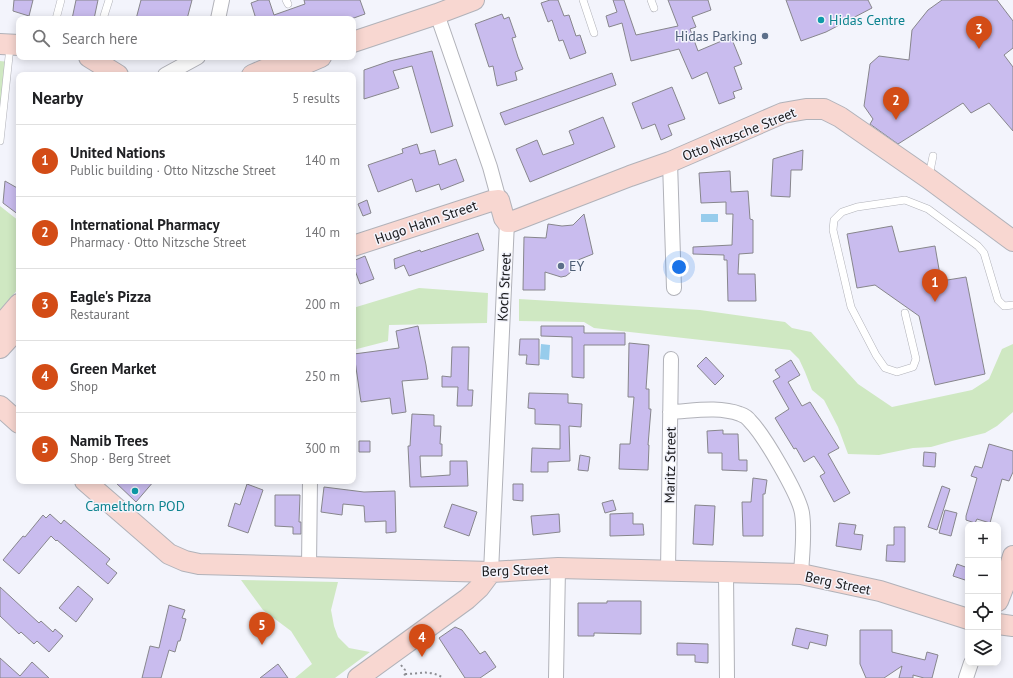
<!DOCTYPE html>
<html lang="en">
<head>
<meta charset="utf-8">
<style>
	body { margin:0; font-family:"PT Sans",sans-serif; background:#f2f2f2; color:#202124 }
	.controls { position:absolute; right:12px; bottom:12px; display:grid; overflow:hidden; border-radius:8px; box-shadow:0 2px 10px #0003 }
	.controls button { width:36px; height:36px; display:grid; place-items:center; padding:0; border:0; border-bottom:1px solid #e0e0e0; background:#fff; color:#202124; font:20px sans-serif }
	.you { position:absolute; left:679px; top:267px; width:14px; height:14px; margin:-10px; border:3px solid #fff; border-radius:50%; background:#1a73e8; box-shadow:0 0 0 6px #1a73e833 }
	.badge { display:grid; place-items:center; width:26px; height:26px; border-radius:50%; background:#d34c16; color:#fff; font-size:13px; font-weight:700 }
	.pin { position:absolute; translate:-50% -33px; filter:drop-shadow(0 1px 2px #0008) }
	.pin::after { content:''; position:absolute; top:21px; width:14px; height:12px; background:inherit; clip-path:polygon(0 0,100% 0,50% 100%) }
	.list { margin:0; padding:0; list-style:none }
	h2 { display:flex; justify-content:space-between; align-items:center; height:52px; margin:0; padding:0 16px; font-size:17px }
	h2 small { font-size:13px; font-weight:400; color:#757577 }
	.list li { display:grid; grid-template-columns:26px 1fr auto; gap:12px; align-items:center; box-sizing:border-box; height:72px; padding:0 16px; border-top:1px solid #e0e0e0 }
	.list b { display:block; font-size:15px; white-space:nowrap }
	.list p { margin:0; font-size:13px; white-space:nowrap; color:#757577 }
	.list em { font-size:13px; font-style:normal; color:#757577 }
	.icon { flex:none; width:22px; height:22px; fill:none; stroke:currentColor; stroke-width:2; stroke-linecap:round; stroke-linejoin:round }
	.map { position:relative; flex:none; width:1013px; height:678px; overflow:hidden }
	.search { position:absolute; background:#fff; box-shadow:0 2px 10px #0003; left:16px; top:16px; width:340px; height:44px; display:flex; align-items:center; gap:10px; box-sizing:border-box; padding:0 14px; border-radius:8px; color:#757577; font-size:15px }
	.panel { position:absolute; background:#fff; box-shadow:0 2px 10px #0003; left:16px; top:72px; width:340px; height:412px; border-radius:8px }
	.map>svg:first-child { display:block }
</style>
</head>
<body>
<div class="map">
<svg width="1013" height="678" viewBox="0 0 1013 678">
	<rect width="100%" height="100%" fill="#f3f4fc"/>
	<path fill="#cfe8c2" d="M0,61L9,62L0,141Z
		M0,206L19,221V288L0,310Z
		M419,288L488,293L487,323L389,325L388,341L353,350V308Z
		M519,299L700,310L785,322L792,328L811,332L858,384L892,407L972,390L989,379L1002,349L1013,344V412L997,426L985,433L952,441L931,447L913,448L879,455L848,454L838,427L824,400L812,390L805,372L799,359L790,350L594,328L584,322L519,321Z
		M241,580L338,582L331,610L334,626L338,637L349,648L370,652L335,678H295L312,664L291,631L263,610Z"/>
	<path fill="#97ccec" d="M701,214H718V222H701Z
		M541,344L550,345L549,360L540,359Z"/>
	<path fill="#c9bcee" stroke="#87868c" d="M14,0H33L29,16L13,11Z
		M76,0H98L94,19H72Z
		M141,0H192L187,19H136Z
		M259,0H269L274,15L305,4L304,0H360L365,14L351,19H256L251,3Z
		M550,0H558L564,16L569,15L576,36L580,35L586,53L570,59L563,40L559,41L552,20L548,22L541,3Z
		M613,0H624L636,35L678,26L668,0H708L711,10L692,17L696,27L690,29L698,51L731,37L742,64L734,67L742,89L733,92L735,98L719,104L707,72L692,79L679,49L631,61L622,23L609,27L606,16L617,12Z
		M786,0H868L872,8L826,32L801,41Z
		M942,0H997L1013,21V48L1004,55L1013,67V131L989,103L971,113L963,103L898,144L870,124L873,119L864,106L870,64L879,56L909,60L912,30L928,10Z
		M502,14L504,19L509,17L516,37L512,38L518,57L523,69L515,72L517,80L497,86L493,66L489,67L475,24Z
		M432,51L453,126L431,133L412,66L393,71L399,88L364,99V70L390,61Z
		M612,73L616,85L505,125L500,113Z
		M672,87L685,119L668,125L672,135L661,140L655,124L642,129L632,103Z
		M603,117L615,147L530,182L516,149L537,140L543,155L574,144L569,131Z
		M417,144L420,154L435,150L439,165L456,159L464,181L441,190L439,184L416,192L412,179L378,192L368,165L403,153L402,149Z
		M803,150L802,170H791L790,197L771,196L773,159Z
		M730,171L731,192L748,191L750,219L753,220V253L739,254L738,274H755L756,301H728L727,260H724V255L693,254V247L732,245L733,214H726V202L701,203L699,173Z
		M5,181L19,189V215L3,203Z
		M367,200L371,213L363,216L358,204Z
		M584,214L593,254L573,262V268L571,272L566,276L561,277L545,272V290H523L524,237L546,238L548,224L562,226L573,225Z
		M892,226L899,252L935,246L941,281L966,277L985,374L935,385L919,316L875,285L857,288L847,234Z
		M478,233L484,250L409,276L404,265L395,269L394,259L420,250L421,252Z
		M365,256L374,279L360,284L353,265V261Z
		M418,326L426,365L428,379L402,381L406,412L392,414L390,398L361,402L354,354L399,348L396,331Z
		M541,326H584V333H625V345H584V378L572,377V337L541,336Z
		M520,339H539V365L526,364L527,355H519Z
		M629,343L649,345L646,389H649V409H651L648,445H649L648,470L619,469L620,444H630L634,397H628Z
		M452,347H469L468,390H473L472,406H457L458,387H442V376L451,377Z
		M706,357L724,376L715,385L697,366Z
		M791,360L800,375L788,382L802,406L810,402L839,448L828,454L850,493L834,502L820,476L825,473L814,456L804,462L796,448L794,449L775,418L789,409L773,381L780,377L775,370Z
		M529,393L568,394V403L582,404L581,427L569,426L570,461L548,462V472H531L532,448L560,449V425L535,424V409L528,408Z
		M412,414L434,415V426H441L440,444H442V456H420L421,477L450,475V461H467L468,486L410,487L408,446H410Z
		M723,430V434H738L739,460H747V471L722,470V453H708L707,431Z
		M359,441H370V452H359Z
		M989,444L1013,451V472L1009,481L1002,479L990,523L977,519L975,523L966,520V516L977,478L971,476L975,466L982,468Z
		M924,452L936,453L935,467L923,466Z
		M580,455L590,457L588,471L578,470Z
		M753,478L767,480L765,494H763V536H743L742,502H751Z
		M114,481H154L136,502Z
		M247,484L263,490L248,533L228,526L235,503L240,505Z
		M513,484H523V501L513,500Z
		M942,486L950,489L937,530L928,527Z
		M324,487L364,492L395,491L396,532L386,533V521L365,522L364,506L343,504L342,515L321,512Z
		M275,495H300L299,522H301V534H293V527L275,526Z
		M613,500L616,510L605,513L602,503Z
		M452,504L477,512L469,536L444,527Z
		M695,505L715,506L713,545L693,544Z
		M945,510L957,513L951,536L939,533Z
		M633,513V524H643L644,535L610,536V514Z
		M50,514L61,524L64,520L110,559L106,564L117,573L108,584L57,540L56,541L51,536L19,574L3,560L23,536L25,537L43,515L46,518Z
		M559,514L560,532L533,535L531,516Z
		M839,523L856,525L854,534L863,535L861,550L836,546Z
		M894,527H905V562L886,561L887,545H894Z
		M957,564L968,568V581L953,576Z
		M78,586L93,599L76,622L59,608Z
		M0,587L39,623L41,621L53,632L55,629L63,636L49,652L37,641L34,644L21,632L19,634L0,616Z
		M607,601H641V634L594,633V636H578V603H607Z
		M169,605L185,610L182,618L186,619L180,641H178L175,652L169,650L161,678H142L150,646L159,648Z
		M455,627L462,630L480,654L485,651L496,667L480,678H465L439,638Z
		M796,628L828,635L826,646L810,642L808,649L792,645Z
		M860,630H892V652L925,660L927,652L938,655L932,678H924L913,675V678H899L902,666L884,678H866L860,664Z
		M677,643L708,644V663L695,662V655H677Z
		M0,658L20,676L32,662L49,678H0Z
		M278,664L288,678H260Z"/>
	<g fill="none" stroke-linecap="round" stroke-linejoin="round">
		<defs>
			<path id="lane" d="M286,0L288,4
				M583,0L594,33
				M651,0L654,8
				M56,19L61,0
				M103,19L109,0
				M0,141L10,47
				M929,176L933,156
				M905,313L916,359L913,367L897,372L885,368L876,355L851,307L833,230L834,220L842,212L857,207L905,200L928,209L978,246L984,253L998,300L1004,306L1013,305"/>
			<path id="street" d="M437,14L490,167L499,200
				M218,19L222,0
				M165,75L198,57
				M670,162L674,288
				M670,412C693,411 718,406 740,414C743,415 748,418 750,421C764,435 799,495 802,513C805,533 802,554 801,574
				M309,566L310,481
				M668,571L671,359
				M491,572L507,222
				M726,573L727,678
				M556,678L558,568
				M966,678L971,663"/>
			<path id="secondary" d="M353,42L437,14L474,0
				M0,44L19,45
				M89,57L118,75
				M252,75L292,58
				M279,75L321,57
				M353,246L491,201L499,200L504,218L507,222H511L630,176L670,162L783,113L806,109H824L840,117L928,178L1013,241
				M0,326L19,304
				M0,348L19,327
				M0,406L19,423
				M85,481L169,554L185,561L199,564L491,572L558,568L801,574L880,591L968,619
				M998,601L1005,583L1013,556
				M998,624L1013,626
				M358,678L467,599L479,588L491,572"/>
		</defs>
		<use href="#lane" stroke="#b1b2b9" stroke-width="8"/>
		<use href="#street" stroke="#b1b2b9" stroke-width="16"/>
		<use href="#secondary" stroke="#b1b2b9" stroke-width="22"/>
		<path stroke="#8d8d93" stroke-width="2" stroke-dasharray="2 3" stroke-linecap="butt" d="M401,665L405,670V674L403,678
			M405,674C422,674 427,669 444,678"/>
		<use href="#lane" stroke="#fff" stroke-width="7"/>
		<use href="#street" stroke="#fff" stroke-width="14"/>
		<use href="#secondary" stroke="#f8d7d1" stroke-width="20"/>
	</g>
	<g fill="#0f9aa8" stroke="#f3f4fc" stroke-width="1.5">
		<circle cx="821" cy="20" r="4"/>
		<circle cx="135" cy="491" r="4"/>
	</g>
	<g fill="#5c6f8a" stroke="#f3f4fc" stroke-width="1.5">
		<circle cx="765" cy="36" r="4"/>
		<circle cx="561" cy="266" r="4"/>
	</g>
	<g text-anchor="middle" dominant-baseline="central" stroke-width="3" stroke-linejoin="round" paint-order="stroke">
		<g font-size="14" fill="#0d838f" stroke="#f3f4fc" text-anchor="start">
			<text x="829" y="20">Hidas Centre</text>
			<text x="135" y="506" text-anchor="middle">Camelthorn POD</text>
		</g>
		<g font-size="14" fill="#4e5e75" stroke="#f3f4fc" text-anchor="end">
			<text x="757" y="36">Hidas Parking</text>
			<text x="569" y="266" text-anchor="start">EY</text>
		</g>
		<g font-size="14" fill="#18181b" stroke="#f3f4fc">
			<text transform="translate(739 134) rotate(-22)">Otto Nitzsche Street</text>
			<text transform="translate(426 222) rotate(-19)">Hugo Hahn Street</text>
			<text transform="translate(504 287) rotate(-87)">Koch Street</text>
			<text transform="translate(670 465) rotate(-89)">Maritz Street</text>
			<text transform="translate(515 570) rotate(-2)">Berg Street</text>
			<text transform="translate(838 583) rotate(12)">Berg Street</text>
		</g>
	</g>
</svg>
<div class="controls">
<button>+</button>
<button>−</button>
<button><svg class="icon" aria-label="locate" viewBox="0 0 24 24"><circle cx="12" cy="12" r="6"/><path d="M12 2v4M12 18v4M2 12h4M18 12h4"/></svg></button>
<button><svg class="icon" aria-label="layers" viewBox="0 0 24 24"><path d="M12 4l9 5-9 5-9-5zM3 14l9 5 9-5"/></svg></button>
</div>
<div class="you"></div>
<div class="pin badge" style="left:935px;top:302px">1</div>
<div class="pin badge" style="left:896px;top:120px">2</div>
<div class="pin badge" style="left:979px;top:49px">3</div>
<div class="pin badge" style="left:422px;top:657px">4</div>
<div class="pin badge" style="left:262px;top:645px">5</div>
<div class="search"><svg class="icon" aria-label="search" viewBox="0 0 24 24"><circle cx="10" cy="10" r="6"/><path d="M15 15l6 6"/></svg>Search here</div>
<section class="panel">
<h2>Nearby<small>5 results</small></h2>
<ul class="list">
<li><span class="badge">1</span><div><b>United Nations</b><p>Public building · Otto Nitzsche Street</p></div><em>140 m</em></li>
<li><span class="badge">2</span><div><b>International Pharmacy</b><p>Pharmacy · Otto Nitzsche Street</p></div><em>140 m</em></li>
<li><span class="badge">3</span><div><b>Eagle's Pizza</b><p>Restaurant</p></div><em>200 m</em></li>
<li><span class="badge">4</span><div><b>Green Market</b><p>Shop</p></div><em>250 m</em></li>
<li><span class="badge">5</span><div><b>Namib Trees</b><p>Shop · Berg Street</p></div><em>300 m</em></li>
</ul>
</section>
</div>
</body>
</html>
